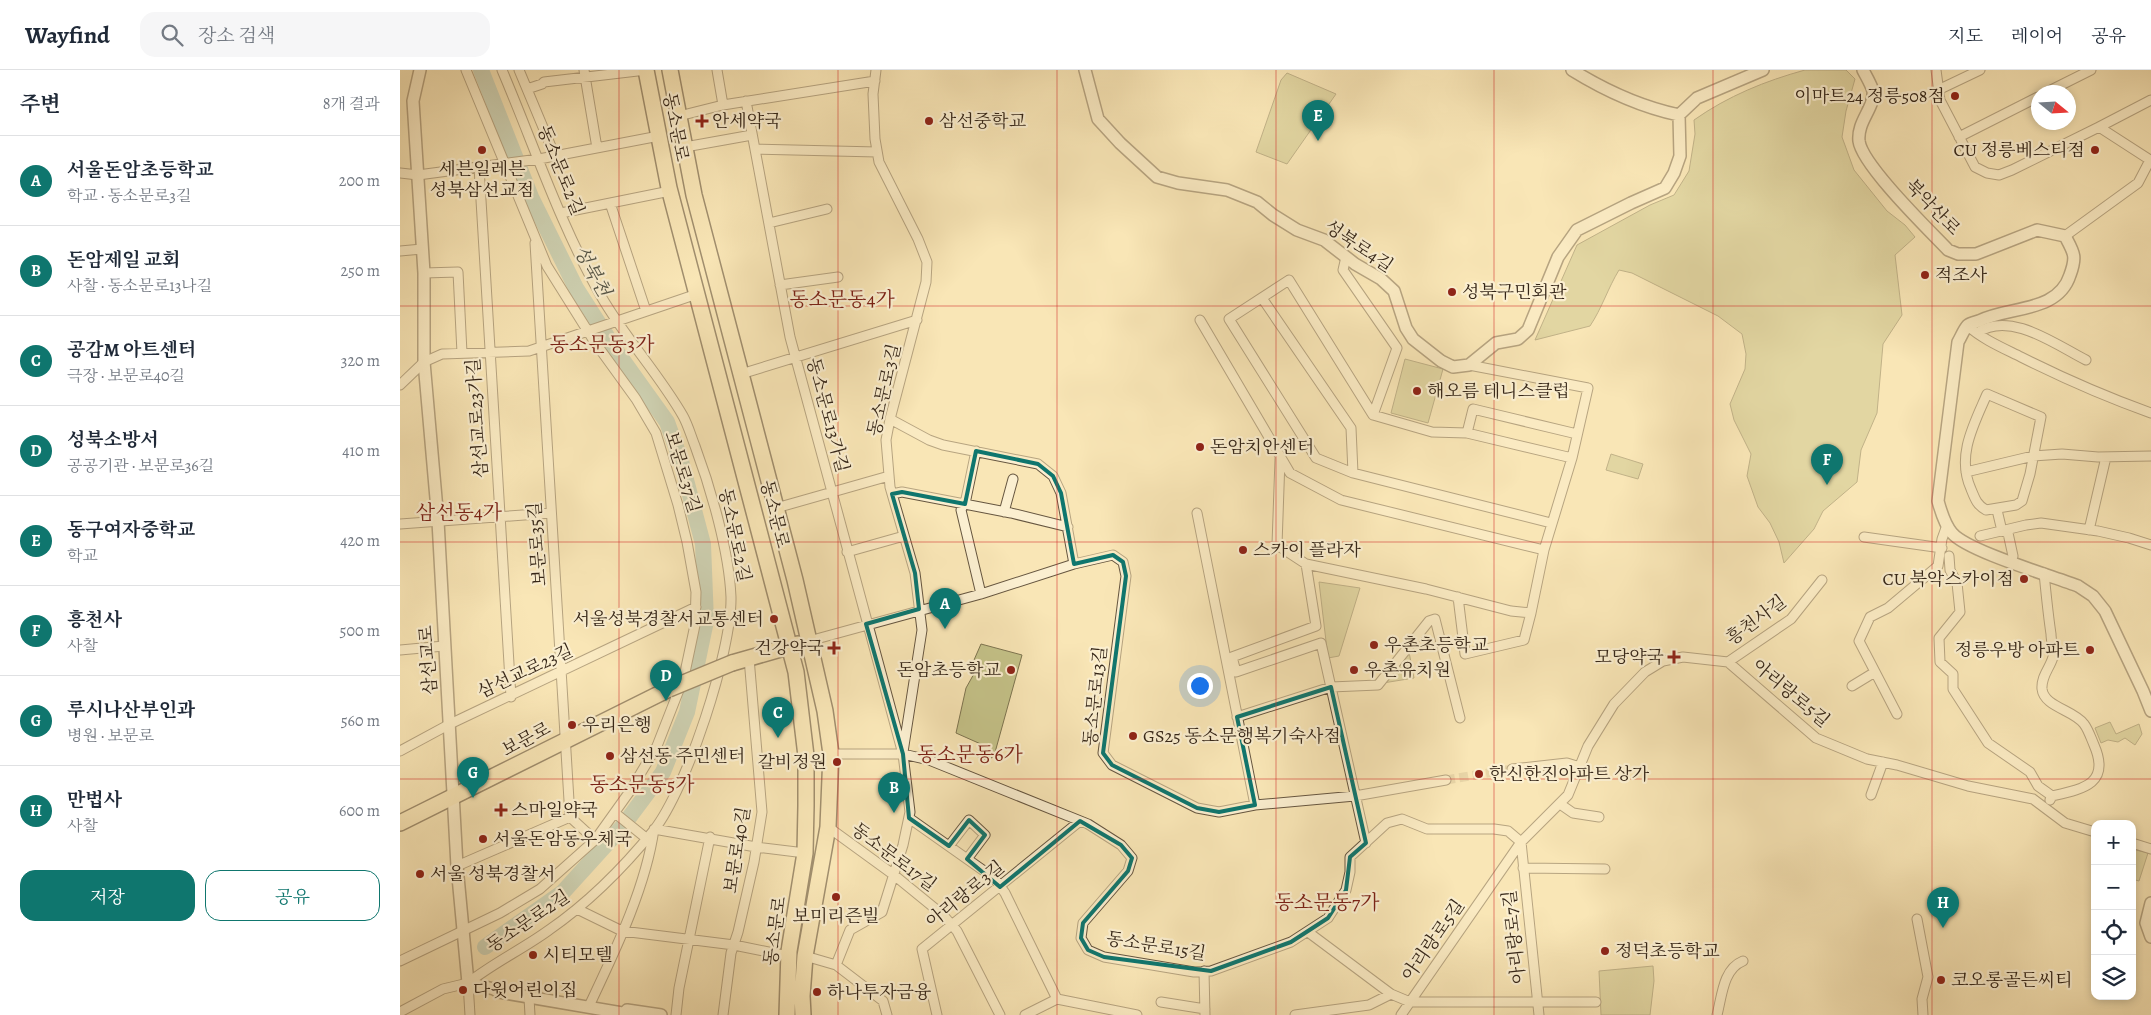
<!DOCTYPE html>
<html lang="ko">
<head>
<meta charset="utf-8">
<style>
	body { margin:0; font-family:Alegreya,"Noto Serif KR",serif; background:#f6f6f7; color:#1f2937 }
	.controls { position:absolute; right:15px; bottom:15px; display:grid; overflow:hidden; border-radius:10px; box-shadow:0 2px 8px #0003 }
	.controls button { width:45px; height:45px; display:grid; place-items:center; padding:0; border:0; border-bottom:1px solid #e0e1e3; background:#fff; color:#1f2937; font:25px sans-serif }
	.compass { position:absolute; left:1631px; top:15px; width:45px; height:45px; border-radius:50%; background:#fff; box-shadow:0 2px 8px #0003; rotate:108deg }
	.you { position:absolute; left:799px; top:615px; width:18px; height:18px; margin:-12px; border:4px solid #fff; border-radius:50%; background:#1a73e8; box-shadow:0 0 0 8px #1a73e833 }
	.badge { display:grid; place-items:center; width:32px; height:32px; border-radius:50%; background:#0f766e; color:#fff; font-size:16px; font-weight:700 }
	.pin { position:absolute; translate:-50% -41px; filter:drop-shadow(0 1px 2px #0008) }
	.pin::after { content:''; position:absolute; top:26px; width:18px; height:15px; background:inherit; clip-path:polygon(0 0,100% 0,50% 100%) }
	.list { margin:0; padding:0; list-style:none }
	h2 { display:flex; justify-content:space-between; align-items:center; height:65px; margin:0; padding:0 20px; font-size:21px }
	h2 small { font-size:16px; font-weight:400; color:#747a83 }
	.list li { display:grid; grid-template-columns:32px 1fr auto; gap:15px; align-items:center; box-sizing:border-box; height:90px; padding:0 20px; border-top:1px solid #e0e1e3 }
	.list b { display:block; font-size:19px; white-space:nowrap }
	.list p { margin:0; font-size:16px; white-space:nowrap; color:#747a83 }
	.list em { font-size:16px; font-style:normal; color:#747a83 }
	.actions { display:flex; gap:10px; padding:15px 20px }
	.actions a { flex:1; padding:11px 0; border:1px solid #0f766e; border-radius:15px; text-align:center; font-size:18px; color:#0f766e }
	.actions .main { background:#0f766e; color:#fff }
	.icon { flex:none; width:28px; height:28px; fill:none; stroke:currentColor; stroke-width:2; stroke-linecap:round; stroke-linejoin:round }
	.map { position:relative; flex:none; width:1751px; height:945px; overflow:hidden }
	header { display:flex; align-items:center; gap:30px; box-sizing:border-box; height:70px; padding:0 25px; background:#fff; border-bottom:1px solid #e0e1e3 }
	header strong { font-size:24px }
	nav { display:flex; gap:28px; margin-inline-start:auto; font-size:18px }
	.search { width:350px; height:45px; background:#f6f6f7; display:flex; align-items:center; gap:12px; box-sizing:border-box; padding:0 18px; border-radius:15px; color:#747a83; font-size:19px }
	main { display:flex }
	aside { flex:1; background:#fff }
	.map>svg:first-child { display:block }
</style>
</head>
<body>
<header>
<strong>Wayfind</strong>
<div class="search"><svg class="icon" aria-label="search" viewBox="0 0 24 24"><circle cx="10" cy="10" r="6"/><path d="M15 15l6 6"/></svg>장소 검색</div>
<nav><a>지도</a><a>레이어</a><a>공유</a></nav>
</header>
<main>
<aside>
<h2>주변<small>8개 결과</small></h2>
<ul class="list">
<li><span class="badge">A</span><div><b>서울돈암초등학교</b><p>학교 · 동소문로3길</p></div><em>200 m</em></li>
<li><span class="badge">B</span><div><b>돈암제일 교회</b><p>사찰 · 동소문로13나길</p></div><em>250 m</em></li>
<li><span class="badge">C</span><div><b>공감M 아트센터</b><p>극장 · 보문로40길</p></div><em>320 m</em></li>
<li><span class="badge">D</span><div><b>성북소방서</b><p>공공기관 · 보문로36길</p></div><em>410 m</em></li>
<li><span class="badge">E</span><div><b>동구여자중학교</b><p>학교</p></div><em>420 m</em></li>
<li><span class="badge">F</span><div><b>흥천사</b><p>사찰</p></div><em>500 m</em></li>
<li><span class="badge">G</span><div><b>루시나산부인과</b><p>병원 · 보문로</p></div><em>560 m</em></li>
<li><span class="badge">H</span><div><b>만법사</b><p>사찰</p></div><em>600 m</em></li>
</ul>
<div class="actions"><a class="main">저장</a><a>공유</a></div>
</aside>
<div class="map">
<svg width="1751" height="945" viewBox="0 0 1751 945">
	<rect width="100%" height="100%" fill="#f9e6b6"/>
	<filter id="stains"><feTurbulence type="fractalNoise" baseFrequency=".004" numOctaves="4"/><feColorMatrix values="0 0 0 0 .2 0 0 0 0 .09 0 0 0 0 .02 0 0 0 .5 -.17"/></filter>
	<radialGradient id="worn" r=".72"><stop offset=".6" stop-color="#630" stop-opacity="0"/><stop offset="1" stop-color="#630" stop-opacity=".3"/></radialGradient>
	<path fill="#c5c389" stroke="#7d7450" d="M1405,0H1446L1455,9L1446,41L1442,67L1454,100L1487,141L1505,155L1515,167L1495,185L1502,245L1483,274L1477,343L1461,380L1457,412L1423,441L1414,459L1384,493L1379,472L1370,453L1358,437L1347,406L1351,384L1334,350L1330,334L1345,299L1346,284L1342,264L1318,246L1232,203L1219,200C1208,218 1202,238 1190,256L1135,270L1177,175L1250,135L1274,125L1289,101L1295,64L1294,50C1328,26 1365,11 1405,0Z
		M887,3L936,24L887,94L856,82L881,10Z
		M1005,289L1043,299L1028,353L991,343Z
		M1211,384L1243,394L1238,409L1206,400Z
		M919,512L960,518L939,586L928,588Z
		M581,574L622,585L594,686L587,691L576,686L583,675L556,663L566,618L580,593L574,590Z
		M1009,582L1014,608L983,613Z
		M1710,652L1716,664L1739,654L1742,664L1735,675L1725,668L1718,672L1708,670L1701,673L1695,658Z
		M1732,779L1748,783L1739,811L1732,809Z
		M1253,896L1254,911L1250,945H1201L1199,901Z"/>
	<g fill="none" stroke-linecap="round" stroke-linejoin="round">
		<path stroke="#9ebeb3" stroke-width="16" d="M81,0L131,127L176,218L219,285L267,352L281,391L303,474L306,551L287,642L263,702L222,757L163,822L85,877"/>
		<path stroke="#d2c096" stroke-width="9" stroke-dasharray="9 4.5" stroke-linecap="butt" d="M1046,710L1112,699"/>
		<defs>
			<path id="minor" d="M119,0L155,86
				M184,0L197,78
				M317,0L323,35
				M476,0L473,24L475,69L479,92L518,169L527,192L526,212L490,349L486,370L490,417L515,503L522,560L503,682
				M1536,0L1540,30L1575,97L1587,103L1599,105L1612,100L1699,57
				M127,19L142,14L144,12L246,0
				M1538,20L1580,0
				M1647,22L1691,0
				M346,31L390,267L503,684L510,742L503,775L482,842L450,860L436,895L405,886
				M279,46L323,35L475,11
				M1559,67L1638,27
				M285,77L352,65
				M355,79L477,82
				M79,97L111,627
				M0,103L18,105L139,89L259,66
				M210,133L246,241
				M161,143L270,121
				M369,153L427,139
				M1665,166L1738,113L1750,90L1699,57L1751,30
				M135,173L170,747L195,770
				M0,181L22,179
				M946,187L943,200L997,278L973,345L1032,362L1067,363
				M24,203L58,202L62,283
				M380,215L438,207
				M862,228L951,358L953,403
				M800,250L890,403L941,430L1144,480
				M1568,256C1582,269 1603,278 1621,287C1663,308 1706,327 1751,343
				M1577,263C1610,240 1656,275 1686,290
				M341,304L517,250
				M0,315L24,292L42,284L129,281L297,224
				M1587,324L1641,347L1630,404L1622,431L1616,435L1586,440C1577,435 1575,429 1571,419C1556,386 1574,354 1587,324Z
				M973,345L889,210L829,249L916,388L953,403L1151,453
				M490,349L529,370L543,375L638,394L653,406L661,423L674,494
				M576,381L566,429L561,440L581,524
				M1172,388L1067,363L1073,339L1177,364
				M880,389L877,475L906,494L1026,519L1111,541L1131,543L1144,480L1172,388L1188,318L1069,295
				M1566,402L1633,386L1662,384L1698,387L1751,386
				M492,424L502,422L611,443L668,457
				M376,438L489,406
				M1597,440L1602,461L1608,463L1613,486L1611,491
				M604,442L613,409
				M797,443L855,735
				M0,454L151,443
				M1689,460L1706,387
				M1580,466L1626,455L1641,453L1698,461L1729,468L1751,475
				M1464,467L1542,478
				M447,482L504,466
				M1549,486L1550,500L1557,513L1560,542L1539,568L1540,592L1553,604V619L1588,673L1630,702L1638,716L1652,726
				M906,494L916,556L832,587L836,602L921,573L966,773
				M1644,503C1646,523 1648,544 1651,564C1651,571 1654,580 1653,587C1650,598 1641,606 1642,619C1644,637 1674,640 1684,654C1688,659 1691,668 1694,675C1711,714 1683,719 1652,726L1650,730
				M1058,527L1065,584L1124,570L1131,543
				M409,571L581,524L674,494L713,485L723,492L726,506L703,683L712,695L797,738L819,742L855,735L955,726L1046,710
				M0,580L44,576
				M1328,592L1391,549L1422,510
				M1452,616L1475,602
				M1497,644L1459,571L1470,547L1488,538L1538,496L1542,469L1547,455
				M837,647L931,617L978,615L1029,551L1035,549L1060,648
				M0,681L50,654L296,537
				M431,684H503L529,690L688,754L721,775L732,788L728,801L683,853L681,868L688,880L704,887L794,902L811,901L891,872L928,848L946,820L950,802V787L987,753L1002,749L1027,759H1094L1108,761L1121,772L1139,945
				M1112,699L1167,693L1180,697
				M1471,725L1483,692
				M1160,734L1173,743L1199,747
				M215,743L246,768
				M509,748L594,808L605,823L657,929L737,945
				M428,757L494,805L543,845L557,861L600,945
				M1732,773L1751,779
				M549,776L569,750L585,765L567,789
				M57,796L170,747
				M1123,798L1205,799
				M177,839L222,861L334,875L388,886
				M1517,849L1528,907L1522,929L1523,945
				M908,862L991,924L1010,932H1196
				M0,891L100,843L140,819L195,770L230,721L257,676L284,607L295,555L296,522L287,472L278,435L256,363L236,329L194,271L147,196L66,0
				M436,895L483,931L487,945
				M804,901L805,945
				M68,913C93,893 123,879 149,860C188,833 224,797 254,760C287,718 332,581 331,527C329,481 311,419 295,376C291,366 288,355 283,346C259,304 225,268 201,226C160,155 134,75 102,0
				M68,913L70,945
				M129,928L130,945
				M761,932L805,939
				M190,934C215,881 246,817 254,759L356,777L405,783
				M0,942L43,919L68,913
				M276,945L279,918L310,767
				M323,945L331,883L338,862L354,792L362,742L349,588
				M537,945L522,879L680,751
				M625,945L657,929
				M895,945L969,935L991,924
				M1001,945L1121,772L1168,725L1188,676L1214,634L1245,602L1263,591L1283,587L1328,592L1416,668L1467,689L1497,695L1568,716L1633,729L1665,753L1695,762
				M1317,945C1322,926 1323,899 1343,891"/>
			<path id="tertiary" d="M20,0L13,31L24,203V292L38,451L57,796L68,913L94,919L99,922L234,945
				M685,0L698,49L720,73L757,107L778,113L827,120L857,132L873,145L897,160L924,170L955,194L981,209L994,221L1006,258L1013,269L1041,291L1053,297L1069,295L1096,273L1118,269L1128,260L1158,187L1177,160L1231,133L1265,118L1274,103L1280,86L1279,45
				M1172,0C1206,21 1241,37 1279,45L1297,28L1363,0
				M1463,0C1466,6 1471,14 1473,21C1475,38 1457,51 1459,71C1462,95 1529,160 1548,180L1558,184H1576L1637,160L1665,166C1674,183 1677,186 1670,205C1658,243 1609,236 1579,251C1576,252 1571,253 1568,255C1564,259 1561,267 1558,272L1538,431C1541,442 1545,455 1552,463C1567,481 1652,506 1678,516L1693,526L1705,541L1743,621L1751,641
				M1751,833L1746,853L1751,867
				M227,940L261,945"/>
			<path id="primary" d="M246,0L269,118L396,602L406,686V736L405,783L389,881L387,945
				M270,0L294,125L395,510L425,641L431,684L428,757L405,886L402,926L403,945
				M332,593L398,574
				M0,753L269,619"/>
		</defs>
		<use href="#minor" stroke="#665640" stroke-width="11"/>
		<use href="#tertiary" stroke="#665640" stroke-width="14"/>
		<use href="#primary" stroke="#352618" stroke-width="18"/>
		<use href="#minor" stroke="#fbefd0" stroke-width="9"/>
		<use href="#tertiary" stroke="#fbefd0" stroke-width="11"/>
		<use href="#primary" stroke="#f9e6b6" stroke-width="15"/>
		<defs>
			<path id="primary-bridge" d="M269,619L332,593"/>
		</defs>
		<use href="#primary-bridge" stroke="#352618" stroke-width="18" stroke-linecap="butt"/>
		<use href="#primary-bridge" stroke="#f9e6b6" stroke-width="15"/>
	</g>
	<path d="M0 0H1751V945H0ZM576,381L638,394L653,406L661,423L674,494L713,485L723,492L726,506L703,683L712,695L797,738L819,742L855,735L837,647L931,617L966,773L950,787L946,820L928,848L891,872L811,901L704,887L688,880L681,868L683,853L728,801L732,788L721,775L680,751L600,817L567,789L585,765L569,750L549,776L509,748L503,684L466,554L519,539L515,503L492,424L502,422L565,434Z" fill="#f9e6b6" fill-opacity=".55" fill-rule="evenodd"/>
	<path fill="none" stroke="#0f766e" stroke-width="4" stroke-linejoin="round" d="M576,381L638,394L653,406L661,423L674,494L713,485L723,492L726,506L703,683L712,695L797,738L819,742L855,735L837,647L931,617L966,773L950,787L946,820L928,848L891,872L811,901L704,887L688,880L681,868L683,853L728,801L732,788L721,775L680,751L600,817L567,789L585,765L569,750L549,776L509,748L503,684L466,554L519,539L515,503L492,424L502,422L565,434Z"/>
	<path fill="none" stroke="#d62828" stroke-width="1" stroke-opacity="0.55" d="M219,0V945M438,0V945M657,0V945M876,0V945M1094,0V945M1313,0V945M1532,0V945M0,236H1751M0,472H1751M0,709H1751"/>
	<g fill="#8f2418" stroke="#fbefd0" stroke-width="2">
		<circle cx="1555" cy="26" r="5"/>
		<path d="M299.5 43.5h5v5h5v5h-5v5h-5v-5h-5v-5h5z"/>
		<circle cx="529" cy="51" r="5"/>
		<circle cx="82" cy="80" r="5"/>
		<circle cx="1695" cy="80" r="5"/>
		<circle cx="1525" cy="205" r="5"/>
		<circle cx="1052" cy="222" r="5"/>
		<circle cx="1017" cy="321" r="5"/>
		<circle cx="800" cy="377" r="5"/>
		<circle cx="843" cy="480" r="5"/>
		<circle cx="1624" cy="509" r="5"/>
		<circle cx="374" cy="549" r="5"/>
		<circle cx="974" cy="575" r="5"/>
		<path d="M431.5 570.5h5v5h5v5h-5v5h-5v-5h-5v-5h5z"/>
		<circle cx="1690" cy="580" r="5"/>
		<path d="M1271.5 579.5h5v5h5v5h-5v5h-5v-5h-5v-5h5z"/>
		<circle cx="611" cy="600" r="5"/>
		<circle cx="954" cy="600" r="5"/>
		<circle cx="172" cy="655" r="5"/>
		<circle cx="733" cy="666" r="5"/>
		<circle cx="210" cy="686" r="5"/>
		<circle cx="437" cy="692" r="5"/>
		<circle cx="1079" cy="704" r="5"/>
		<path d="M98.5 732.5h5v5h5v5h-5v5h-5v-5h-5v-5h5z"/>
		<circle cx="83" cy="769" r="5"/>
		<circle cx="20" cy="804" r="5"/>
		<circle cx="436" cy="827" r="5"/>
		<circle cx="1205" cy="881" r="5"/>
		<circle cx="133" cy="885" r="5"/>
		<circle cx="1541" cy="910" r="5"/>
		<circle cx="63" cy="920" r="5"/>
		<circle cx="417" cy="922" r="5"/>
	</g>
	<g text-anchor="middle" dominant-baseline="central" stroke-width="4.5" stroke-linejoin="round" paint-order="stroke">
		<g font-size="18" fill="#352618" stroke="#fbefd0" text-anchor="start">
			<text x="1545" y="26" text-anchor="end">이마트24 정릉508점</text>
			<text x="312" y="51">안세약국</text>
			<text x="539" y="51">삼선중학교</text>
			<text x="1685" y="80" text-anchor="end">CU 정릉베스티점</text>
			<text x="82" y="99" text-anchor="middle">세븐일레븐<tspan x="82" dy="21">성북삼선교점</tspan></text>
			<text x="1535" y="205">적조사</text>
			<text x="1062" y="222">성북구민회관</text>
			<text x="1027" y="321">해오름 테니스클럽</text>
			<text x="810" y="377">돈암치안센터</text>
			<text x="853" y="480">스카이 플라자</text>
			<text x="1614" y="509" text-anchor="end">CU 북악스카이점</text>
			<text x="364" y="549" text-anchor="end">서울성북경찰서교통센터</text>
			<text x="984" y="575">우촌초등학교</text>
			<text x="424" y="578" text-anchor="end">건강약국</text>
			<text x="1680" y="580" text-anchor="end">정릉우방 아파트</text>
			<text x="1264" y="587" text-anchor="end">모당약국</text>
			<text x="601" y="600" text-anchor="end">돈암초등학교</text>
			<text x="964" y="600">우촌유치원</text>
			<text x="182" y="655">우리은행</text>
			<text x="743" y="666">GS25 동소문행복기숙사점</text>
			<text x="220" y="686">삼선동 주민센터</text>
			<text x="427" y="692" text-anchor="end">갈비정원</text>
			<text x="1089" y="704">한신한진아파트 상가</text>
			<text x="111" y="740">스마일약국</text>
			<text x="93" y="769">서울돈암동우체국</text>
			<text x="30" y="804">서울 성북경찰서</text>
			<text x="436" y="846" text-anchor="middle">보미리즌빌</text>
			<text x="1215" y="881">정덕초등학교</text>
			<text x="143" y="885">시티모텔</text>
			<text x="1551" y="910">코오롱골든씨티</text>
			<text x="73" y="920">다윗어린이집</text>
			<text x="427" y="922">하나투자금융</text>
		</g>
		<g font-size="18" fill="#352618" stroke="#fbefd0">
			<text transform="translate(276 57) rotate(79)">동소문로</text>
			<text transform="translate(161 100) rotate(68)">동소문로2길</text>
			<text transform="translate(1533 137) rotate(46)">북악산로</text>
			<text transform="translate(959 176) rotate(34)">성북로4길</text>
			<text transform="translate(484 320) rotate(-77)">동소문로3길</text>
			<text transform="translate(428 345) rotate(75)">동소문로13가길</text>
			<text transform="translate(77 348) rotate(-94)">삼선교로23가길</text>
			<text transform="translate(283 402) rotate(73)">보문로37길</text>
			<text transform="translate(375 444) rotate(76)">동소문로</text>
			<text transform="translate(335 465) rotate(78)">동소문로2길</text>
			<text transform="translate(137 474) rotate(-94)">보문로35길</text>
			<text transform="translate(1356 550) rotate(-37)">흥천사길</text>
			<text transform="translate(28 590) rotate(-94)">삼선교로</text>
			<text transform="translate(125 601) rotate(-25)">삼선교로23길</text>
			<text transform="translate(1391 623) rotate(40)">아리랑로5길</text>
			<text transform="translate(695 626) rotate(-84)">동소문로13길</text>
			<text transform="translate(126 669) rotate(-28)">보문로</text>
			<text transform="translate(337 780) rotate(-81)">보문로40길</text>
			<text transform="translate(494 787) rotate(37)">동소문로17길</text>
			<text transform="translate(565 824) rotate(-39)">아리랑로3길</text>
			<text transform="translate(128 851) rotate(-34)">동소문로2길</text>
			<text transform="translate(375 861) rotate(-82)">동소문로</text>
			<text transform="translate(1114 867) rotate(-96)">아리랑로7길</text>
			<text transform="translate(1033 870) rotate(-55)">아리랑로5길</text>
			<text transform="translate(756 876) rotate(9)">동소문로15길</text>
		</g>
		<g font-size="19" font-style="italic" fill="#545446" stroke="#fbefd0">
			<text transform="translate(192 201) rotate(61)">성북천</text>
		</g>
		<g font-size="20" fill="#7a1f14" stroke="#fbefd0">
			<text x="442" y="229">동소문동4가</text>
			<text x="202" y="274">동소문동3가</text>
			<text x="59" y="442">삼선동4가</text>
			<text x="570" y="684">동소문동6가</text>
			<text x="242" y="714">동소문동5가</text>
			<text x="927" y="832">동소문동7가</text>
		</g>
	</g>
	<rect width="100%" height="100%" filter="url(#stains)"/>
	<rect width="100%" height="100%" fill="url(#worn)"/>
</svg>
<div class="controls">
<button>+</button>
<button>−</button>
<button><svg class="icon" aria-label="locate" viewBox="0 0 24 24"><circle cx="12" cy="12" r="6"/><path d="M12 2v4M12 18v4M2 12h4M18 12h4"/></svg></button>
<button><svg class="icon" aria-label="layers" viewBox="0 0 24 24"><path d="M12 4l9 5-9 5-9-5zM3 14l9 5 9-5"/></svg></button>
</div>
<svg class="compass" viewBox="-18 -18 36 36"><path d="M0-13l5 13h-10z" fill="#e53935"/><path d="M0 13l5-13h-10z" fill="#747a83"/></svg>
<div class="you"></div>
<div class="pin badge" style="left:545px;top:559px">A</div>
<div class="pin badge" style="left:494px;top:743px">B</div>
<div class="pin badge" style="left:378px;top:668px">C</div>
<div class="pin badge" style="left:266px;top:631px">D</div>
<div class="pin badge" style="left:918px;top:71px">E</div>
<div class="pin badge" style="left:1427px;top:415px">F</div>
<div class="pin badge" style="left:73px;top:728px">G</div>
<div class="pin badge" style="left:1543px;top:858px">H</div>
</div>
</main>
</body>
</html>
